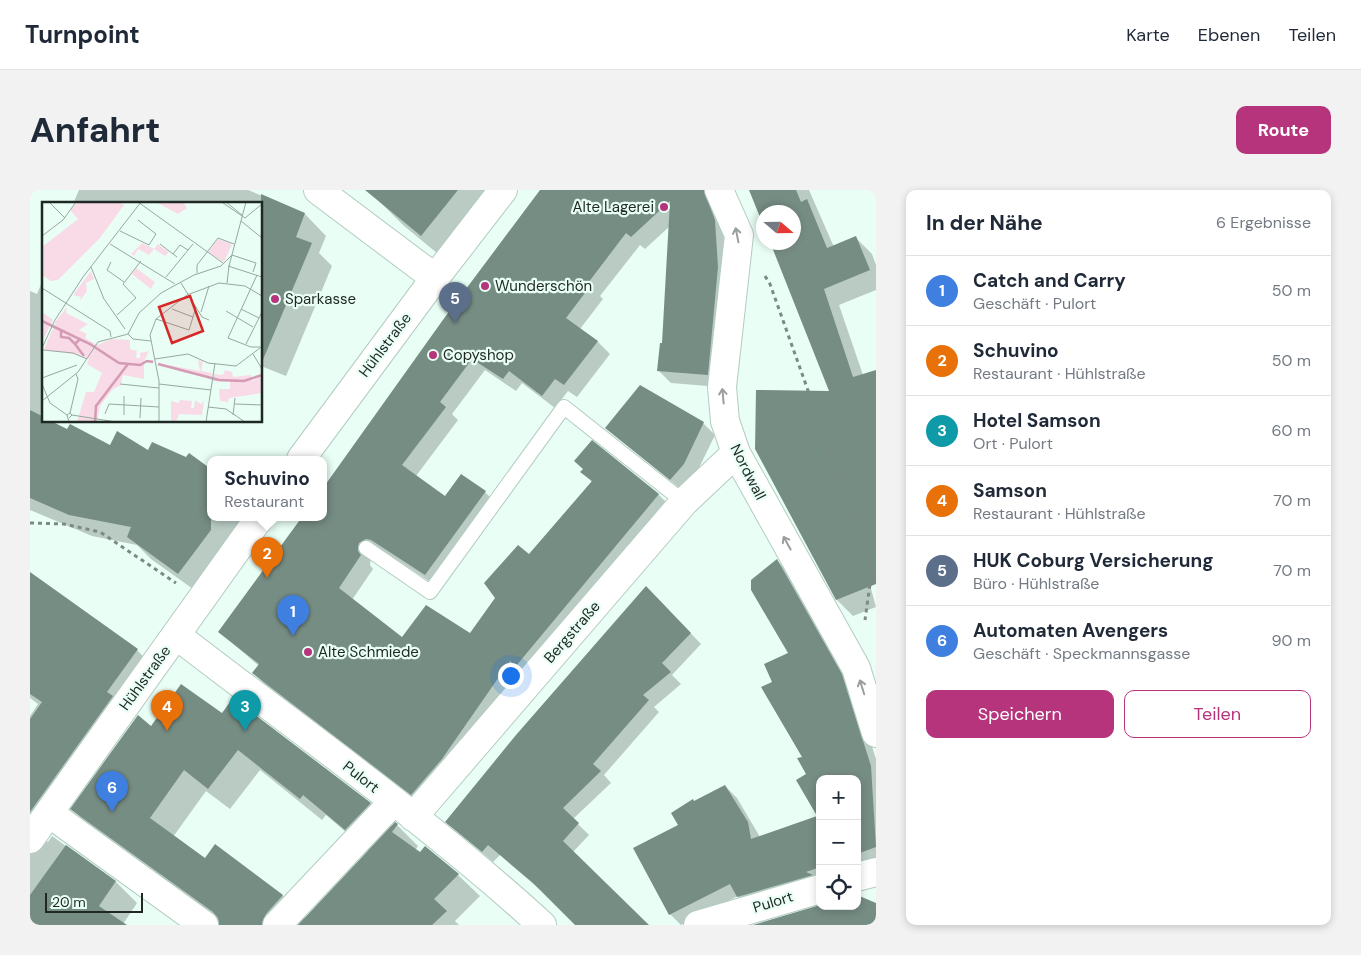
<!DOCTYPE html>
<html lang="de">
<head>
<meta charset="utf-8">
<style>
	body { margin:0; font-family:"DM Sans",sans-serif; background:#f2f2f3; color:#1f2937 }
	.controls { position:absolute; right:15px; bottom:15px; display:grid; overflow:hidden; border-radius:10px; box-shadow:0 2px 8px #0003 }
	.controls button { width:45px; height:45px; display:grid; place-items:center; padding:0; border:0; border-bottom:1px solid #e0e1e3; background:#fff; color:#1f2937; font:25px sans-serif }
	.compass { position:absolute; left:726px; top:15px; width:45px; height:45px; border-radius:50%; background:#fff; box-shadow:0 2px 8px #0003; rotate:110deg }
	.scale { position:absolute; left:15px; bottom:12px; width:98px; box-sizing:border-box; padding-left:5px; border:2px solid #1f2824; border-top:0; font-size:14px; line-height:18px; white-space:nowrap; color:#1f2824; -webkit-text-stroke:4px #e9fef5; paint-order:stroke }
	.you { position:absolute; left:480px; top:485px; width:18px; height:18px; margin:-12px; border:4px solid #fff; border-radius:50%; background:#1a73e8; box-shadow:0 0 0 8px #1a73e833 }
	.badge { display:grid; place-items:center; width:32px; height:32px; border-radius:50%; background:#b6347c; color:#fff; font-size:16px; font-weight:700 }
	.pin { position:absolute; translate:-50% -41px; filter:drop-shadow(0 1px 2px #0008) }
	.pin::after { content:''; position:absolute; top:26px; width:18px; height:15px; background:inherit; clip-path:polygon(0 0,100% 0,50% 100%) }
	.popup { position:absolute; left:177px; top:266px; width:120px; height:65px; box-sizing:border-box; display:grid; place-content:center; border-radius:10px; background:#fff; filter:drop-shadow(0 1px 4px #0005); font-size:16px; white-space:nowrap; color:#747a83 }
	.popup b { font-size:19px; color:#1f2937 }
	.popup::after { content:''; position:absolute; left:50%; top:100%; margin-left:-10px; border:10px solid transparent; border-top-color:#fff }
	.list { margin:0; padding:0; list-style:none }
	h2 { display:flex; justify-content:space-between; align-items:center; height:65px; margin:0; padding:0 20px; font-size:21px }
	h2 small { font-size:16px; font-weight:400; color:#747a83 }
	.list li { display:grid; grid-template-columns:32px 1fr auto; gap:15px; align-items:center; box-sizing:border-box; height:70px; padding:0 20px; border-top:1px solid #e0e1e3 }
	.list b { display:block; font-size:19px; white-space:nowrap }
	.list p { margin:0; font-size:16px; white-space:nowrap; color:#747a83 }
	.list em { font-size:16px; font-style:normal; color:#747a83 }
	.actions { display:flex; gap:10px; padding:15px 20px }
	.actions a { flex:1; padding:11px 0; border:1px solid #b6347c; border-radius:10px; text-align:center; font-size:18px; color:#b6347c }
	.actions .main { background:#b6347c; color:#fff }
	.icon { flex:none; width:28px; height:28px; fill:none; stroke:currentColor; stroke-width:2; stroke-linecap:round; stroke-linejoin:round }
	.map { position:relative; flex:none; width:846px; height:735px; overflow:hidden; border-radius:10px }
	header { display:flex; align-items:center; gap:30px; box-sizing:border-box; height:70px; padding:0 25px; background:#fff; border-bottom:1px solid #e0e1e3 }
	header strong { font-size:24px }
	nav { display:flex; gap:28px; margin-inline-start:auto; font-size:18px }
	.intro { display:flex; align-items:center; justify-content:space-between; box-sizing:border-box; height:120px; padding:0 30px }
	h1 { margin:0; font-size:35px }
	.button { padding:12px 22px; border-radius:10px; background:#b6347c; color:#fff; font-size:18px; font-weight:700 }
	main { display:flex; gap:30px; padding:0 30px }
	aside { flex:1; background:#fff; border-radius:10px; box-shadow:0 2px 8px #0003 }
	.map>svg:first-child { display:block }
</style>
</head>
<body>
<header>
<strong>Turnpoint</strong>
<nav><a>Karte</a><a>Ebenen</a><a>Teilen</a></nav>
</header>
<div class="intro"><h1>Anfahrt</h1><a class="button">Route</a></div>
<main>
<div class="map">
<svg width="846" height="735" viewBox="0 0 846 735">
	<rect width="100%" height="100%" fill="#e9fef5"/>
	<path fill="#0003" fill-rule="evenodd" d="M49,0H218L275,24L296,46L289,63L302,76L256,186L231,176V14H43Z
		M350,0H478L419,73L373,35L344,6Z
		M511,0H693L697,44L690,197L641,193L628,180L633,154L640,36L615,59L610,55L570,106L573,109L550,139L567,151L580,164L547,207L538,201L525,218L492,193L486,201L455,180L422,224L428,230L386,286L416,308L455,302L468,315L408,397L355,362H350L341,366L340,375L343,379L322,410L373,449L440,445L499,366L562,292L552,282L554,279L628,304L641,317L395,617L236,496L224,483L229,476L190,442L273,327H293Z
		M720,0H779L804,57L826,48L842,64L846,75V100L809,115L833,185L846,181V386L838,388L846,417L823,426L807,410L727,259L801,202L764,52V22H734Z
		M14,87V231L181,327H227L170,404L121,369L107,355L62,346L0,320V101L7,104Z
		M610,197L673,233L685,245L665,286L653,301L576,238Z
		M747,371L759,382L823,497L846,569V673L827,679V589H790V692L718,716L708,706L651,735L640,724L650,635L665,612L695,596L707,608L730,647L789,627L774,567L744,492L759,464Z
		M0,384L107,460L128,482L98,524L103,529L16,651L18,652L22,646L86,692L107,713L93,734L95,735H0V526L8,514L0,508Z
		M627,408L671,454L642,485L651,494L624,517L629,522L574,585L581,593L543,629L559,645L543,662L582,735H547L515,704L470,665L463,672L416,632Z
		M192,524L340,614L363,637L367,635L388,656L385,661L390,664L395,658L428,685L450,706L425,731L429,735H191L190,732L64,641L42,619L122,537ZM230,580L292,630L296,625L339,662L276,729L253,706L185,656L175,670L143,647L176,601L200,619Z"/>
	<path fill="#768d84" d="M335,0H428L391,46Z
		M510,0H674L685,30L688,77L678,185L627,181L630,153H632L640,11L601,47L596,43L558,93L561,95L536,128L568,151L534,195L525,189L512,206L479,181L473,189L442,169L410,212L416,217L372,275L415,306L431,284L456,301L395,385L341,350L336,349L329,353L328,361L331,365L309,398L372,447L396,415L440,443L465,408L454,393L488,355L499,364L562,291L550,282L553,279L544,271L562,250L629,304L486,476L480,471L412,569L381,605L222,483L229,474L188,442L272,327H293V298L415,127Z
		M719,0H766L771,12L777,9L797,58L826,46L840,80L794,99L823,187L846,180V394L806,410L725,259L726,200L799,201L740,52H764V22H734V37Z
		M231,4L275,23L266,47L282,53L232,172Z
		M610,195L674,232L654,274L640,290L575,238Z
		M0,220L14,227V231H21L37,239L40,234L80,255L87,241L118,260L122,252L156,267L159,263L181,279V340L148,384L97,347L101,337L39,325L0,308Z
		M747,369L812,484L841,576L846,657L827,664V589H790V677L776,682L783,685L707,707L700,694L639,725L603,658L648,635L641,623L663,609L664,611L695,595L718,632L721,649L787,626L766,590L776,584L767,568L772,567L731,497L742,492L734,474L758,463L721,400V390Z
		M0,382L108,459L77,502L83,506L0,622V529L12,512L0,504Z
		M616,396L661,443L632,473L641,482L613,505L619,510L563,574L571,581L533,618L549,633L533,651L619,735H545L503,693L458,655L452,662L415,632L486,545Z
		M151,494L192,523L203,508L341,613L315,640L273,605L270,609L208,560L178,599L154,580L120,628L175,668L185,654L253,705L236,724L232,735H189L188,728L183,722L40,619L108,525L121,536Z
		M365,632L368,634L362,642L390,662L395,656L429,684L404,709L417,721L402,735H268Z
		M36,655L86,691L69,716L97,735H0V705Z
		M827,705L846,713V735H723L790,715L827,716Z"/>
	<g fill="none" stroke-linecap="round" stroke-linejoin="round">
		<defs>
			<path id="lane" d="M336,358L400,402L534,217L654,312"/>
			<path id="street" d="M288,0L405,88
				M689,0L709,45L692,197L695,231L706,263L826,478L846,543
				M271,269L405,88L473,0
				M146,445C269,540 397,630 512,735
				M19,623L174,735
				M383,627L654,312L706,263
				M0,649L230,327
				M827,687L846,682
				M247,735L363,612
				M668,735L790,699"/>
		</defs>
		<use href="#lane" stroke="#b3ccc1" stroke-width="16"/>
		<use href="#street" stroke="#b3ccc1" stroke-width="30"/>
		<path stroke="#7c8a84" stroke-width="3" stroke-dasharray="4 4" stroke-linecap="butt" d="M735,86L740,94L842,380L835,430
			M0,333L34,334L70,342L146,393"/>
		<use href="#lane" stroke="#fff" stroke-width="14"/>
		<use href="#street" stroke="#fff" stroke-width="28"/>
	</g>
	<defs><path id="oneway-shaft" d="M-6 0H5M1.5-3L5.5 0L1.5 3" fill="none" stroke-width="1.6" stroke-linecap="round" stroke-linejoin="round" transform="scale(1.25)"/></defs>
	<g stroke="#9a9e9c">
		<use href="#oneway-shaft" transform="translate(707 45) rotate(-101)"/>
		<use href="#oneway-shaft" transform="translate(693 206) rotate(-95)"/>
		<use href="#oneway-shaft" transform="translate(757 353) rotate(-119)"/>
		<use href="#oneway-shaft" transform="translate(832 497) rotate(-107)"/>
	</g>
	<g fill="#b6347c" stroke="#e9fef5" stroke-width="2">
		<circle cx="634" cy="17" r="5"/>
		<circle cx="455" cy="96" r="5"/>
		<circle cx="245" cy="109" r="5"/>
		<circle cx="403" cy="165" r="5"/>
		<circle cx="278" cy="462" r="5"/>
	</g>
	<g text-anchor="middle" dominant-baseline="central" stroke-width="4.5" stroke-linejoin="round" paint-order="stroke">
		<g font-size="15" fill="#1f2824" stroke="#e9fef5" text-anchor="start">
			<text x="624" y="17" text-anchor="end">Alte Lagerei</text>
			<text x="465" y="96">Wunderschön</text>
			<text x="255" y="109">Sparkasse</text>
			<text x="413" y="165">Copyshop</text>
			<text x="288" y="462">Alte Schmiede</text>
		</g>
		<g font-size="15" fill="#1f2824" stroke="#e9fef5">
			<text transform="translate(355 155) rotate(-53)">Hühlstraße</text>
			<text transform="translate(718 282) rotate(63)">Nordwall</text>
			<text transform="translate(542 442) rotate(-49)">Bergstraße</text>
			<text transform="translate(115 488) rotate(-54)">Hühlstraße</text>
			<text transform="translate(331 587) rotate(38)">Pulort</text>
			<text transform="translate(743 712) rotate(-17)">Pulort</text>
		</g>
	</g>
	<g transform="translate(12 12)">
		<rect width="220" height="220" fill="#e9fef5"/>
		<path d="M36,0H78L82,3L58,36L16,78L9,79L0,73V45L36,17L28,8ZM114,0H141L145,6L136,12ZM176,37L190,42L182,60L166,50ZM100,41L112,47L116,42L127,50L123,54L112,47L107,53L96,47L92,54L89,52ZM94,66L113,80L109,87L90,72ZM49,69L52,77L44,81L45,89L38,99L39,95L31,93ZM25,105L24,111L46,122L37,128L45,132L43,136L55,143L70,137L88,138V147L95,149L94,156H98V151L107,149L102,159L111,158L112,161L105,159L102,162V177L81,173L79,183L71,187L58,204L55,219L60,220H35L44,190H52L60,171L45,162L47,157L38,153L2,148L14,119ZM0,110L11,118L0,140V121L5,122L0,120ZM156,158L161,160L159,169L170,171L169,177L115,161L158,169ZM183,168L190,170L191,175L209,173L211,179L220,173V191L187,196L186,200L178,199L177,187H188V180L171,179L172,172L181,173ZM138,198L150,199L149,206H152L153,198L159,202L162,198L160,213L137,212L134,220H129V199L137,201Z" fill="#f9dbe7"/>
		<path fill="none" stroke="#d49bb4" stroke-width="2.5" d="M0,119L48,142L77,161L98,163L105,159L111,160M19,127V135L27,136L33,142L37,138M33,142L42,154M116,162L177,178L202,179L220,173M53,220L54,204L86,162"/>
		<path fill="none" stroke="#98a8a1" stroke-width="1" d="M7,0L23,16M96,0L181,61M184,0L200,13M181,1L203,16L220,2M199,19L220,36M78,29L107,43L114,32L96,18M0,34L21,18L34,0M68,42L133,82M118,42L135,55M131,52L138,43L146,48M190,53L214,61L211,70M69,60L65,68L82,80M186,64L220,75M187,64L204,0M49,65L62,97L83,127M155,71V63L176,36L192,42M215,73L186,136L209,145H220M124,75L151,42M139,81L160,115L167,118M185,81L187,64M0,86L68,129L69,135M130,107L151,115M199,107L217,116M184,109L211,125M159,110L167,84M75,113L94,96L81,82L99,59M114,117L147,128L154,105M86,132L91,137L109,139M204,142L220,110M0,146L13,118L41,75L99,0M1,148L31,151L45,157M211,152L220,167M113,157L146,152L166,161L194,164L218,146M0,176L35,163M0,182L8,201L25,213M78,182L117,186M117,182L169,188M0,199L36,170L56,140L86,132L97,111L119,91L152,73L179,64L190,53M193,202L220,203M166,205L184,207L203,220M28,211L36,177L34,172M63,212L67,202L117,205M30,213L74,220M82,213V194M191,213L193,196M98,216L99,196M27,220L25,213L28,211L30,213L27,216M117,220V179L108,133L114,117L145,93L177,81L203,84L220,94M164,220L173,161"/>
		<path fill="#d62828" fill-opacity="0.15" stroke="#d62828" stroke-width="2.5" d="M148,94L161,129L130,141L117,105Z"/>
		<rect width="220" height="220" fill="none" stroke="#1f2824" stroke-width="2.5"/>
	</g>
</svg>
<div class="controls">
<button>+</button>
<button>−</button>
<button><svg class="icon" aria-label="locate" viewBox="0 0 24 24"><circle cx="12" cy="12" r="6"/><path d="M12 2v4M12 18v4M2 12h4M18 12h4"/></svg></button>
</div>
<svg class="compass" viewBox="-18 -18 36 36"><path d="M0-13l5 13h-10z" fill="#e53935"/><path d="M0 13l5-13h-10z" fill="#747a83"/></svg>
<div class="scale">20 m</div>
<div class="you"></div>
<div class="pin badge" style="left:263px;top:446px;background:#3f7fe0">1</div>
<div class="pin badge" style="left:237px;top:388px;background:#e8710a">2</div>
<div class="popup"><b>Schuvino</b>Restaurant</div>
<div class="pin badge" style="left:215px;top:541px;background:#0f9aa8">3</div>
<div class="pin badge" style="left:137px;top:541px;background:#e8710a">4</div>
<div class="pin badge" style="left:425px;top:133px;background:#5c6f8a">5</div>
<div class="pin badge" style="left:82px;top:622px;background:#3f7fe0">6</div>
</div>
<aside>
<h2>In der Nähe<small>6 Ergebnisse</small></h2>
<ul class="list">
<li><span class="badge" style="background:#3f7fe0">1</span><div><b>Catch and Carry</b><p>Geschäft · Pulort</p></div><em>50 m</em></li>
<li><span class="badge" style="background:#e8710a">2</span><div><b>Schuvino</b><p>Restaurant · Hühlstraße</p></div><em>50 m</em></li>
<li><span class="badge" style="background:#0f9aa8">3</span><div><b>Hotel Samson</b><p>Ort · Pulort</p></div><em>60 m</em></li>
<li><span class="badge" style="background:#e8710a">4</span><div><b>Samson</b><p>Restaurant · Hühlstraße</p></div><em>70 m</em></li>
<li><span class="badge" style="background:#5c6f8a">5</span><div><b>HUK Coburg Versicherung</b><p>Büro · Hühlstraße</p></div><em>70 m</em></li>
<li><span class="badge" style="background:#3f7fe0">6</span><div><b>Automaten Avengers</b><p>Geschäft · Speckmannsgasse</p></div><em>90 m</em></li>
</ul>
<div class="actions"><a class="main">Speichern</a><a>Teilen</a></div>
</aside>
</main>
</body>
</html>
